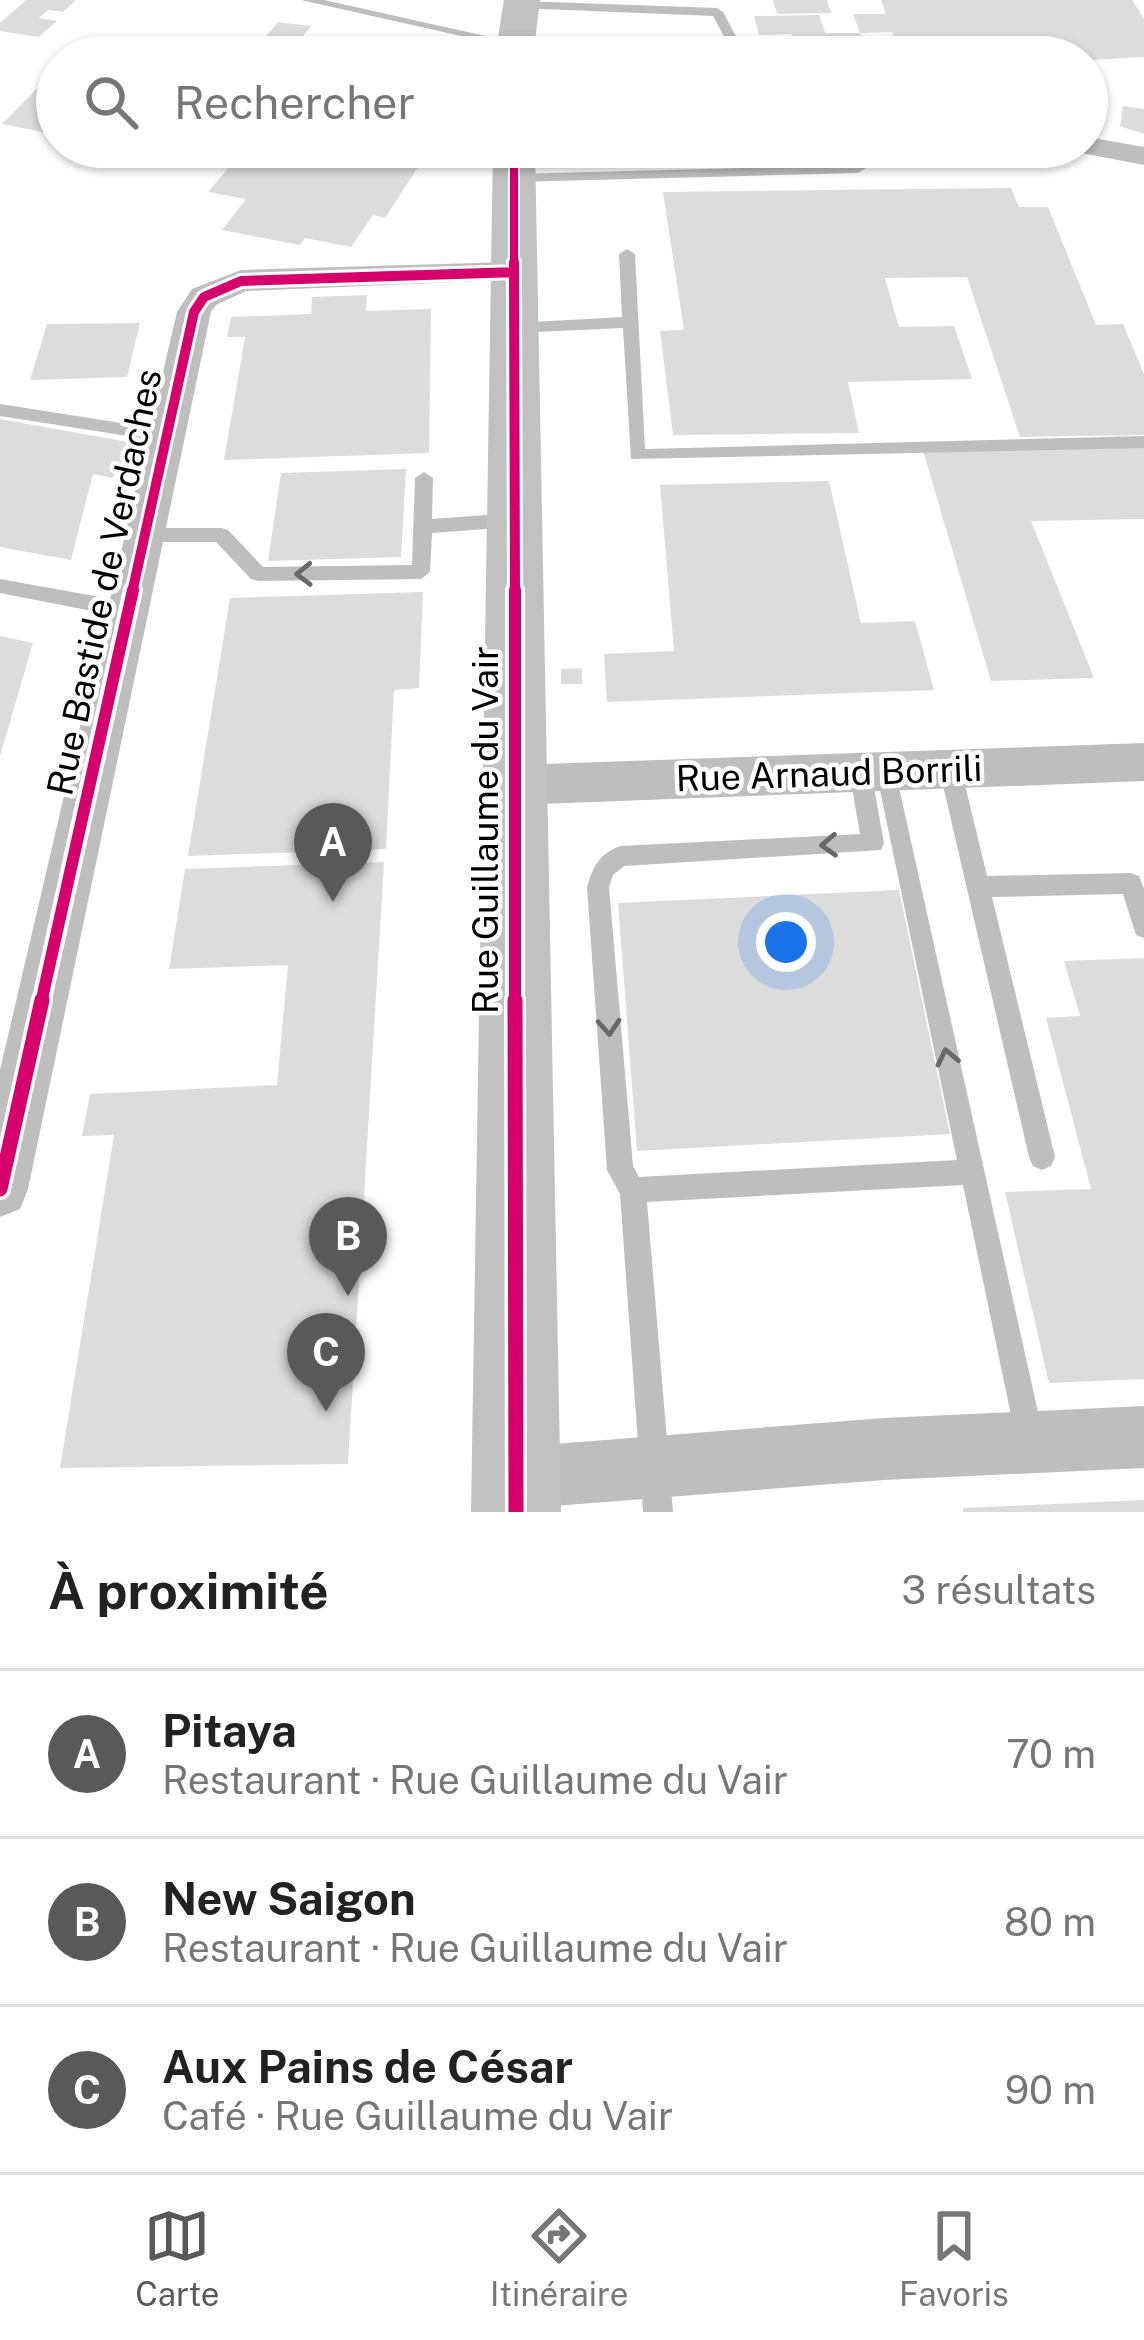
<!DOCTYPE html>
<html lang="fr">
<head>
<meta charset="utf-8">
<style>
	body { margin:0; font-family:"Public Sans",sans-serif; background:#f2f2f2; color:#222 }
	.you { position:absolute; left:786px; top:942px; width:42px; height:42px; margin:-30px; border:9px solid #fff; border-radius:50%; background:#1a73e8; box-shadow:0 0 0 18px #1a73e833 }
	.badge { display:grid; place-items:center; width:78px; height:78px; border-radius:50%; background:#595959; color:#fff; font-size:39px; font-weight:700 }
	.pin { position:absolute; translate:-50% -99px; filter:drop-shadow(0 3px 6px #0008) }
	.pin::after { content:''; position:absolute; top:63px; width:42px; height:36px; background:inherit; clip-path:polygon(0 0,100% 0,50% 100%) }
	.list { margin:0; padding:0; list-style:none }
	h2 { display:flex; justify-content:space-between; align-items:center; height:156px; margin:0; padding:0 48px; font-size:51px }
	h2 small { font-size:39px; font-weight:400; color:#767676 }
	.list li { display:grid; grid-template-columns:78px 1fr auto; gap:36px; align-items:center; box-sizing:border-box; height:168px; padding:0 48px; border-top:3px solid #e0e0e0 }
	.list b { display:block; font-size:45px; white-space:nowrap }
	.list p { margin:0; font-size:39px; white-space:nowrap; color:#767676 }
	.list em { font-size:39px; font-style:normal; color:#767676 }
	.icon { flex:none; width:66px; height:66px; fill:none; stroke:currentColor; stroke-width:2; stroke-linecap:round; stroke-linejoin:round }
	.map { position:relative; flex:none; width:1144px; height:1512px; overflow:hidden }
	.search { position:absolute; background:#fff; box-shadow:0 3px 9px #0004; left:36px; right:36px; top:36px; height:132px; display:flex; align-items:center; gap:30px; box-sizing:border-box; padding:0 42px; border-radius:66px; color:#767676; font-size:45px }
	.sheet { height:660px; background:#fff }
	nav { display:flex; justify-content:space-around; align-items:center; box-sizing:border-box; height:168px; border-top:3px solid #e0e0e0; background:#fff; font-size:33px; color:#767676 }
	nav a { display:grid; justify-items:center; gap:6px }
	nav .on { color:#595959 }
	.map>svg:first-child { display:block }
</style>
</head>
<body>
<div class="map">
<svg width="1144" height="1512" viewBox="0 0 1144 1512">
	<rect width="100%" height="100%" fill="#fff"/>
	<path fill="#dcdcdc" d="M26,0H76L63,12L48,10L39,18L57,21L39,37L0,31V23Z
		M773,0H827L831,13L777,14Z
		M881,0H1132L1144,19V57L1089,60L1039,39H1023L1032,57H962L956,44L898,46L892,32L860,33L868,57H798L791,34L759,35L754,16L819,15L825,33H860L853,14H886Z
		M278,22L311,26L286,57H248Z
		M57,68V102L48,111L57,113V135L2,124Z
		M1123,106L1144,109V134L1120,126Z
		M246,147H431L385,218L373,215L351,247L305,238L300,245L222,230L246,199L208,192Z
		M1011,188L1019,207H1048L1096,325L1123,324L1144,374V435L1020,437L967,277L885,278L899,327L954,326L972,379L848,382L859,433L673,435L660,331L684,330L663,192Z
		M367,295L366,311L431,309L429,453L224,460L245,337H227L231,317L311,314L312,297Z
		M140,323L127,377L30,380L47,324Z
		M0,419L134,443L112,478L93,474L71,560L0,547Z
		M1144,446V519L1031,521L1094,678L991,681L923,451Z
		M406,469L401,557L268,561L281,473Z
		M829,481L861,623L915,621L934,690L607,702L604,654L674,651L660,485Z
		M423,592L419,688L394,690L386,849L188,856L230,598Z
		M0,636L33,643L0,756Z
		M582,668V684H561V669Z
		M384,862L348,1464L60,1468L114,1135L82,1136L90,1094L277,1085L288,965L169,969L185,869Z
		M899,890L950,1134L637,1151L618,903Z
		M1144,958V1379L1049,1383L1005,1192L1091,1189L1046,1018L1080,1016L1064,961Z
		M1144,1500V1512H963V1508Z"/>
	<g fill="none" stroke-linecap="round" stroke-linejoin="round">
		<path fill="#bebebe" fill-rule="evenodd" d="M301,0H324L521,44L515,48Z
			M522,1L717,8L723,12L747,57H735L713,16L518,8L516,5Z
			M875,152L887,155L858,173L514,182L507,178L514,174L855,165Z
			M627,249L635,254L645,449L1144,436V448L631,459L623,328L514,333L506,328L514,323L622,317L619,254Z
			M0,404L166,430L175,436L166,442L0,416Z
			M424,472L433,478L432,519L514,513L523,520L514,527L432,533L430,572L421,579L258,581L251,579L216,542H144L135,535L144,528H221L228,530L263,567L412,565L415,478Z
			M0,579L128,602L138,610L128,618L0,593Z
			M950,759L957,762L961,768L987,876L1131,873L1139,876L1144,889V938L1136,935L1123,894L992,897L1055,1157L1051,1166L1042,1170L1033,1166L1029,1157L939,768L943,762Z
			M860,762L867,765L871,771L884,843L881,850L624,866L613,875L609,887L633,1166L639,1177L957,1160L876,771L880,765L887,762L894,765L1044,1439L1040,1449L1030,1453L1020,1449L1016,1439L963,1185L647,1202L673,1512H643L620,1194L607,1170L587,887C593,867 599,854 620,846L860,834L849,771L853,765Z"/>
		<path fill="#bebebe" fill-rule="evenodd" d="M515,36L598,49L612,57H545L505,50L501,44Z
			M1087,137L1144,147V165L1076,152L1073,147H1087Z
			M514,262L526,265L531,272L526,279L246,291L216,305L211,312L28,1189L20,1209L0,1217V1070L177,312L192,289L241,270Z
			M1144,743V781L515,805L499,799L492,785L499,771L515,765Z
			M1144,1406V1468L884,1480L516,1509L494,1500L485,1478L494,1456L516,1447L884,1418Z"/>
		<path fill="#c1c1c1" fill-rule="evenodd" d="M504,0H540L533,57H495Z
			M493,147H535L561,1512H471Z"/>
		<defs>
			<path id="cycleway-far3" d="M514,147V265"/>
			<path id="cycleway-far2" d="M514,262L515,593
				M132,593L194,312L204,297L241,281L514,272"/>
			<path id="cycleway-far1" d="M515,590V1003
				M41,1003L133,590"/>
			<path id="cycleway" d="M515,1000L516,1512
				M0,1189L42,1000"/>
		</defs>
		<use href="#cycleway-far3" stroke="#fff" stroke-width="12"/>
		<use href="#cycleway-far2" stroke="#fff" stroke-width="16"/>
		<use href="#cycleway-far1" stroke="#fff" stroke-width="20"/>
		<use href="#cycleway" stroke="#fff" stroke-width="22"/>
		<use href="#cycleway-far3" stroke="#d6006c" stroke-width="8"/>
		<use href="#cycleway-far2" stroke="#d6006c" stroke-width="10"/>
		<use href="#cycleway-far1" stroke="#d6006c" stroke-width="12"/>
		<use href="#cycleway" stroke="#d6006c" stroke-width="15"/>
	</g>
	<defs><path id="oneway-chevron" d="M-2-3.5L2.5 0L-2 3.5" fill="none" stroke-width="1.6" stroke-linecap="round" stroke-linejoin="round" transform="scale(3)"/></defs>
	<g stroke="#686868">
		<use href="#oneway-chevron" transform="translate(304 574) rotate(179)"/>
		<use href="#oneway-chevron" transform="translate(829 845) rotate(177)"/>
		<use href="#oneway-chevron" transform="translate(609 1027) rotate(86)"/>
		<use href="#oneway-chevron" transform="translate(947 1057) rotate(-102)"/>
	</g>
	<g text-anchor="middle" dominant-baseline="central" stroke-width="9" stroke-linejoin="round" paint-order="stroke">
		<g font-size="36" fill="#000" stroke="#fff">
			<text transform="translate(104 582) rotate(-78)">Rue Bastide de Verdaches</text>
			<text transform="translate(829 773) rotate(-2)">Rue Arnaud Borrili</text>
			<text transform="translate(485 830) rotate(-90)">Rue Guillaume du Vair</text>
		</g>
	</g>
</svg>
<div class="you"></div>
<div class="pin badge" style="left:333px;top:902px">A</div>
<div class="pin badge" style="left:348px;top:1296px">B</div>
<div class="pin badge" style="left:326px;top:1412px">C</div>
<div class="search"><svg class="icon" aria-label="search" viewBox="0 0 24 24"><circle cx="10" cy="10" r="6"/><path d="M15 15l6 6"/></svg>Rechercher</div>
</div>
<section class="sheet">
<h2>À proximité<small>3 résultats</small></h2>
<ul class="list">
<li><span class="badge">A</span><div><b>Pitaya</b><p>Restaurant · Rue Guillaume du Vair</p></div><em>70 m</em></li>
<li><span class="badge">B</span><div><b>New Saigon</b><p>Restaurant · Rue Guillaume du Vair</p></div><em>80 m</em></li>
<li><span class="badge">C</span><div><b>Aux Pains de César</b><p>Café · Rue Guillaume du Vair</p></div><em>90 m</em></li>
</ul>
</section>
<nav>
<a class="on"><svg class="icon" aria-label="map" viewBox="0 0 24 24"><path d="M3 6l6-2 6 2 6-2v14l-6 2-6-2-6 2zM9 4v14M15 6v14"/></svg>Carte</a>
<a><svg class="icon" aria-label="directions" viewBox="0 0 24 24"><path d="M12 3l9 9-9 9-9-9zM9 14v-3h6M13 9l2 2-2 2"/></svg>Itinéraire</a>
<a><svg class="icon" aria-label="saved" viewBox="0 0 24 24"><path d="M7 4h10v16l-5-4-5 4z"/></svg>Favoris</a>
</nav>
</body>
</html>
